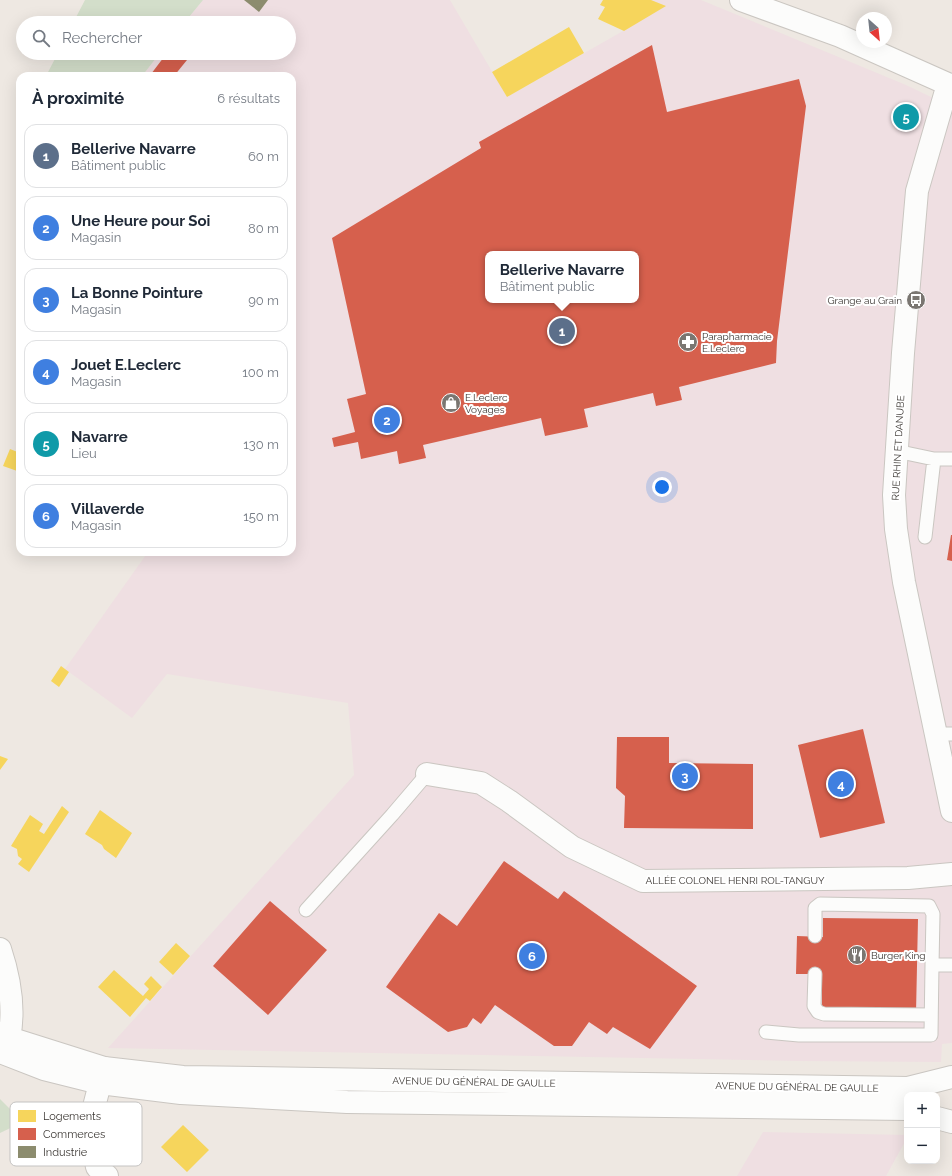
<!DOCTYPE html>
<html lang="fr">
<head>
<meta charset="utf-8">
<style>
	body { margin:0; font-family:Raleway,sans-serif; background:#f2f2f3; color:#1f2937 }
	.controls { position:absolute; right:12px; bottom:12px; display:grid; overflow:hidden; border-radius:8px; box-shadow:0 4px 16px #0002 }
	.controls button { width:36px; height:36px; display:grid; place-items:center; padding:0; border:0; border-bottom:1px solid #e0e1e3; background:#fff; color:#1f2937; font:20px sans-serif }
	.compass { position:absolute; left:856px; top:12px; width:36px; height:36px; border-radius:50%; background:#fff; box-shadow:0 4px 16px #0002; rotate:153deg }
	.you { position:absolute; left:662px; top:487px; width:14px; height:14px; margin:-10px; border:3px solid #fff; border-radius:50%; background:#1a73e8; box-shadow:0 0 0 6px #1a73e833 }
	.badge { display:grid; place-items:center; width:26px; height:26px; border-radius:50%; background:#b45309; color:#fff; font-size:13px; font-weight:700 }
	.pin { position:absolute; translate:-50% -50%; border:2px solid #fff; box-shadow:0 1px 4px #0006 }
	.popup { position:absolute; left:485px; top:251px; width:154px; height:52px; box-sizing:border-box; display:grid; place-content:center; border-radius:8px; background:#fff; filter:drop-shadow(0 1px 3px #0005); font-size:13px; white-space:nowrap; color:#747a83 }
	.popup b { font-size:15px; color:#1f2937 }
	.popup::after { content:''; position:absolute; left:50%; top:100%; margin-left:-8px; border:8px solid transparent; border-top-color:#fff }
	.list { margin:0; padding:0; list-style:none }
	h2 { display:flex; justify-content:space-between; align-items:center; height:52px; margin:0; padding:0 16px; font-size:17px }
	h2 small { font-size:13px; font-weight:400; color:#747a83 }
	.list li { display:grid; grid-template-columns:26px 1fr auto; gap:12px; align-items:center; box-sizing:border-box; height:64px; margin:0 8px 8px; padding:0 8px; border:1px solid #e0e1e3; border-radius:12px }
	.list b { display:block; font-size:15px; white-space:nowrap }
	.list p { margin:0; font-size:13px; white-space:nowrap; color:#747a83 }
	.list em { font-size:13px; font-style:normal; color:#747a83 }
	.icon { flex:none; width:22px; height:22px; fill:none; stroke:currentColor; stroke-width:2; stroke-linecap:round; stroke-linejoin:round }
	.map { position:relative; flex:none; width:952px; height:1176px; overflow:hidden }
	.search { position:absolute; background:#fff; box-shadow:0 4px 16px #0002; left:16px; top:16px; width:280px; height:44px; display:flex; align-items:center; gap:10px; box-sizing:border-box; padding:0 14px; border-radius:22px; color:#747a83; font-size:15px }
	.panel { position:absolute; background:#fff; box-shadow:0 4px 16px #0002; left:16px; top:72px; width:280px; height:484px; border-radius:12px }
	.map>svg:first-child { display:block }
</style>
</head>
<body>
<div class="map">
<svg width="952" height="1176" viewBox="0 0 952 1176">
	<rect width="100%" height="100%" fill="#eee8e2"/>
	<path fill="#efdfe2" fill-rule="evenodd" d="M203,0H450L507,97L623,31L621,0H701L906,85L952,107V1043L942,1044L941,1062L799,1061L108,1048L354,775L348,703L167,674L132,718L65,669L148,552H292V76H142L160,53H289V23H184ZM488,254H636V300H488Z
		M763,1132L907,1135V1138L886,1176H737Z"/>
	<path fill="#d3deca" d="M85,0H203L184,23H73Z
		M58,53H160L142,76H46Z
		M0,1099L23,1122L0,1133Z"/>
	<path fill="#f6d55c" d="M603,0H651L666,6L624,31L598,19L605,7L600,5Z
		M569,27L584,53L507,97L492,72Z
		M10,449L20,453V472L3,466Z
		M61,666L69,672L59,687L51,681Z
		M0,756L8,759L0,770Z
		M62,806L69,812L29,872L18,864L22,859L18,856L17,849L11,846L30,815L43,824L39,831L44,834Z
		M100,810L132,833L116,858L104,849L102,845L85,834Z
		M176,943L190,956L173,975L159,962Z
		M114,970L143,996L149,989L144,984L151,976L162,987L150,1001L146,998L130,1017L98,987Z
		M183,1125L209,1150L187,1172L161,1147Z"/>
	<path fill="#d6604d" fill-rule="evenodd" d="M652,45L667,112L799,79L806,106L777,341L776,363L679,387L682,400L656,406L653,393L584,409L588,427L545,436L541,418L423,445L426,458L399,464L397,451L361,459L358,442L334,447L332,438L355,432L347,399L366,394L332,238L481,148L479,142ZM488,254H636V300H488Z
		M167,53H177L187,60L174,76H153L151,74Z
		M903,112L910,113L909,127L902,126Z
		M951,535H952V561L947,560Z
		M863,729L885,823L820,838L798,745Z
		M617,737H669V763L753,764V829L624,828L625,796L616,788Z
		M504,861L558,899L564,891L697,986L650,1049L613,1027L607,1034L589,1022L572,1046H554L495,1005L481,1024L473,1018L467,1027L448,1032L386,987L439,913L457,926Z
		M270,901L327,950L268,1015L213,966Z
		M823,918L918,919L916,1013L822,1011V974H796L797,936L823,937Z"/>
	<path fill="#8c8c6e" d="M244,0H268L259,12Z"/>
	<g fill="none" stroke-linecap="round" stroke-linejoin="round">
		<defs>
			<path id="service" d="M896,451L934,459L925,537
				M934,459H952
				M936,734H952
				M306,910L392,815L427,774
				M815,936V908L820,904L929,906L933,914L932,965
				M815,974L814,1006L818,1012L824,1014L931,1015
				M766,1032L799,1035H931L932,965H952"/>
			<path id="minor" d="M741,0L840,36L952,86
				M948,84L917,191L903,353L894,495L896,529L904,582L952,811
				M427,774L481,783L509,801L572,847L643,881L908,878L952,874
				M0,949C9,976 15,1009 9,1038
				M104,1068L89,1126L97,1167L107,1176"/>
			<path id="secondary" d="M0,1033L9,1038L104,1068L183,1077L908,1088L952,1077
				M0,1052L44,1069L100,1083L181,1093L347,1102L907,1109
				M937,1118L952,1122"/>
		</defs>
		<use href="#service" stroke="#cac6c1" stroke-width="15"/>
		<use href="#minor" stroke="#cac6c1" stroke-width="24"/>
		<use href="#secondary" stroke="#cac6c1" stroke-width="24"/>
		<use href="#service" stroke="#fcfcfb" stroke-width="13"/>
		<use href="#minor" stroke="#fcfcfb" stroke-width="22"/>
		<use href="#secondary" stroke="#fcfcfb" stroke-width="22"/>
	</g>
	<defs>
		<symbol id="bus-disc" viewBox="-11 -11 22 22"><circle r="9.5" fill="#7a7671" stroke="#fff"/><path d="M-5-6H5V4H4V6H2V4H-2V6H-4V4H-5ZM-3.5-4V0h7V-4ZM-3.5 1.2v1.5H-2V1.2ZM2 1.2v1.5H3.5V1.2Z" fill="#fff"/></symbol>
		<symbol id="pharmacy-disc" viewBox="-11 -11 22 22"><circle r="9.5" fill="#7a7671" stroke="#fff"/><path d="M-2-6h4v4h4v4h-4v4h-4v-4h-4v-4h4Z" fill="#fff"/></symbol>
		<symbol id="shop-disc" viewBox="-11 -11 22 22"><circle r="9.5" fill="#7a7671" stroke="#fff"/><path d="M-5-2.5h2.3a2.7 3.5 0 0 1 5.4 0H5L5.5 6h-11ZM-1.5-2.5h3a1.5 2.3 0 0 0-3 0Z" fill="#fff"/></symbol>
		<symbol id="restaurant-disc" viewBox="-11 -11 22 22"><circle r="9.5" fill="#7a7671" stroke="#fff"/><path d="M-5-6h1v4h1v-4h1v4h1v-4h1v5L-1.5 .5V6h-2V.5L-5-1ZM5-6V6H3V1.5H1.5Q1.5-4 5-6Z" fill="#fff"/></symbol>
	</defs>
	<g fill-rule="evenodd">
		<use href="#bus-disc" x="905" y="289" width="22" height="22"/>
		<use href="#pharmacy-disc" x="677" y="331" width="22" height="22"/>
		<use href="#shop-disc" x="440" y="392" width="22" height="22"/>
		<use href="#restaurant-disc" x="846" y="944" width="22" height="22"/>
	</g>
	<g text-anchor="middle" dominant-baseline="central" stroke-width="4" stroke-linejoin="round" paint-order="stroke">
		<g font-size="10" fill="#3c3834" stroke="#fff" text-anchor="start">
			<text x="902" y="300" text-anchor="end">Grange au Grain</text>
			<text x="702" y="336">Parapharmacie<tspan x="702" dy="12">E.Leclerc</tspan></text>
			<text x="465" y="397">E.Leclerc<tspan x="465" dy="12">Voyages</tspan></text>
			<text x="871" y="955">Burger King</text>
		</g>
		<g font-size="10" fill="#3c3834" stroke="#fff">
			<text transform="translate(898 448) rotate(-87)">RUE RHIN ET DANUBE</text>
			<text x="735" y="880">ALLÉE COLONEL HENRI ROL-TANGUY</text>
			<text transform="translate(474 1082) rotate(1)">AVENUE DU GÉNÉRAL DE GAULLE</text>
			<text transform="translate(797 1087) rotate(1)">AVENUE DU GÉNÉRAL DE GAULLE</text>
		</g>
	</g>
	<rect x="10" y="1102" width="132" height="64" rx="6" fill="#fff" stroke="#c4c3c2" stroke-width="1"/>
	<rect x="18" y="1110" width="18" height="12" fill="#f6d55c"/>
	<rect x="18" y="1128" width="18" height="12" fill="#d6604d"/>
	<rect x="18" y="1146" width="18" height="12" fill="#8c8c6e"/>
	<g font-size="11" fill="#3c3834">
		<text x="43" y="1120">Logements</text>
		<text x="43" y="1138">Commerces</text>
		<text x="43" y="1156">Industrie</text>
	</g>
</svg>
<div class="controls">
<button>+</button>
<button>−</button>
</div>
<svg class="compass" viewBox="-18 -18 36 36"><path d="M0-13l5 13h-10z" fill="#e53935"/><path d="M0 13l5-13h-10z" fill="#747a83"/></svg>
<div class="you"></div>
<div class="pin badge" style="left:562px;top:331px;background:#5c6f8a">1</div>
<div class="popup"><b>Bellerive Navarre</b>Bâtiment public</div>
<div class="pin badge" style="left:387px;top:420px;background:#3f7fe0">2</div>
<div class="pin badge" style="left:685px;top:776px;background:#3f7fe0">3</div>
<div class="pin badge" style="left:841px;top:784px;background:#3f7fe0">4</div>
<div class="pin badge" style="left:906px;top:117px;background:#0f9aa8">5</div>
<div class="pin badge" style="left:532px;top:956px;background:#3f7fe0">6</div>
<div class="search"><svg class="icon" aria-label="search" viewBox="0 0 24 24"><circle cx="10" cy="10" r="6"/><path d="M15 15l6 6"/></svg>Rechercher</div>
<section class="panel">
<h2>À proximité<small>6 résultats</small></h2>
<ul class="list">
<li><span class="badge" style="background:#5c6f8a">1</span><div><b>Bellerive Navarre</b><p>Bâtiment public</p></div><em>60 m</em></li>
<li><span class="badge" style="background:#3f7fe0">2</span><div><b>Une Heure pour Soi</b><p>Magasin</p></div><em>80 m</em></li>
<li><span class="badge" style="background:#3f7fe0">3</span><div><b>La Bonne Pointure</b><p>Magasin</p></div><em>90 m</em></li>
<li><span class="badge" style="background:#3f7fe0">4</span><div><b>Jouet E.Leclerc</b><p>Magasin</p></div><em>100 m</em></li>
<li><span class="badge" style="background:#0f9aa8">5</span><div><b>Navarre</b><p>Lieu</p></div><em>130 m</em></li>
<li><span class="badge" style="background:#3f7fe0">6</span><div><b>Villaverde</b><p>Magasin</p></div><em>150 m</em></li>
</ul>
</section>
</div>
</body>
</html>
